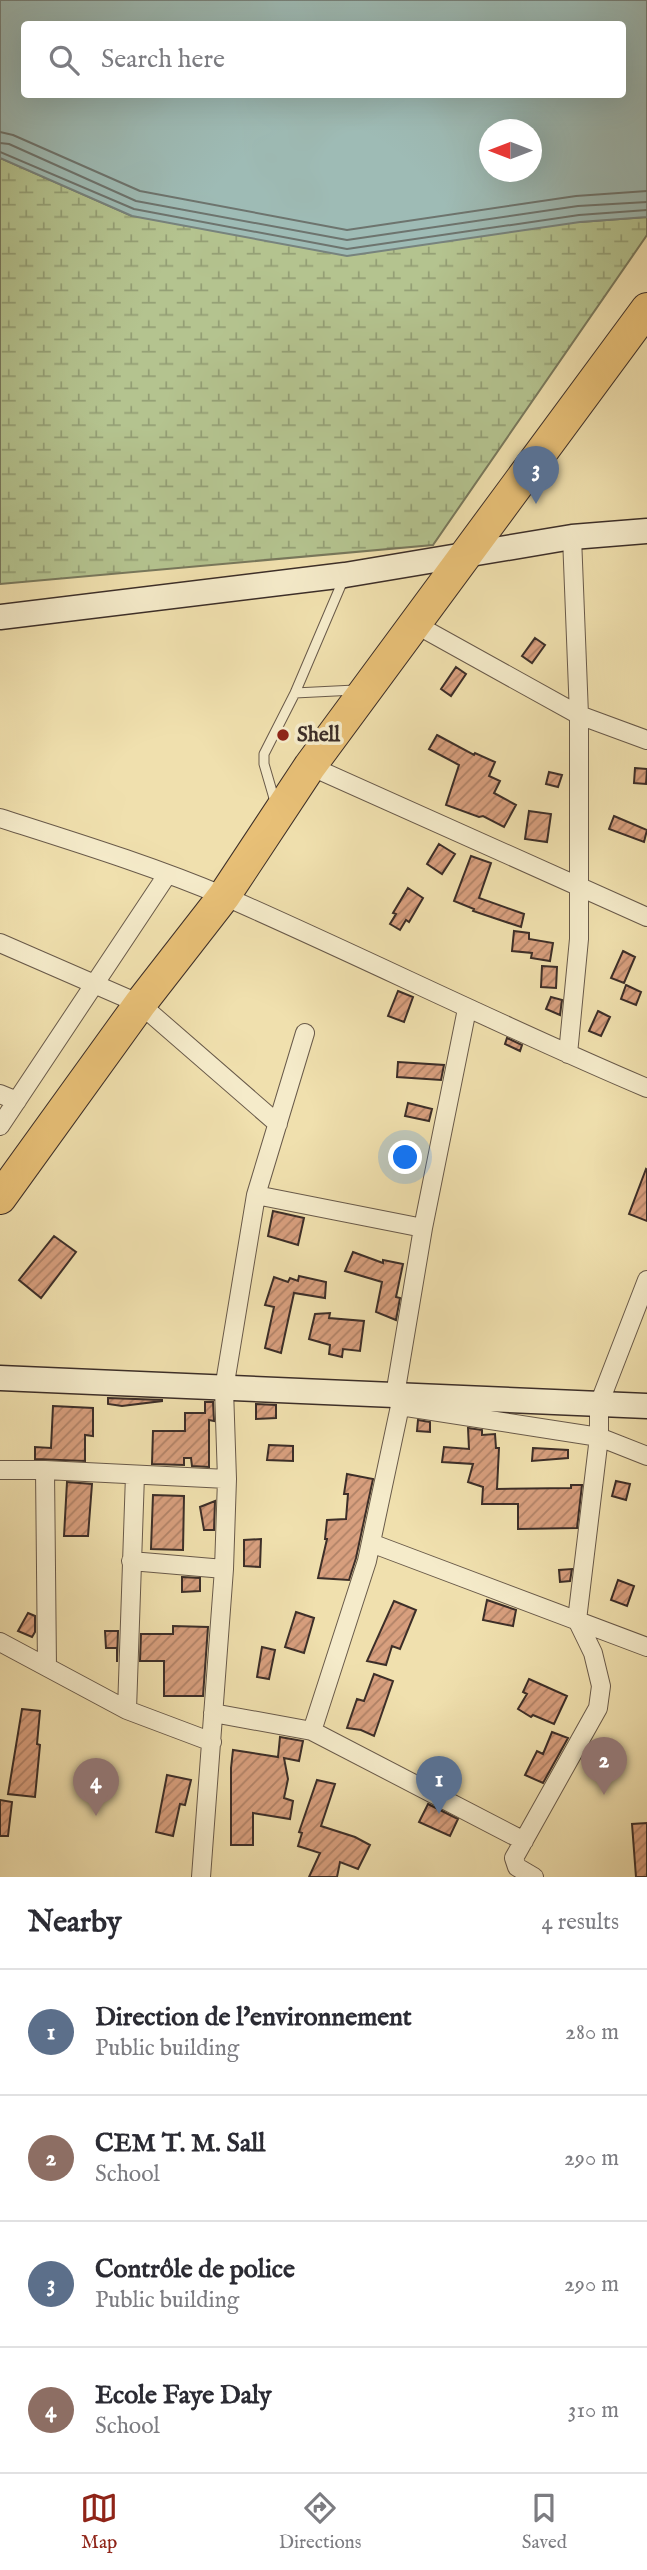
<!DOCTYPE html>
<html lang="en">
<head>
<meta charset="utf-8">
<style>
	body { margin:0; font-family:"IM FELL English",serif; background:#f2f2f3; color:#2b2b33 }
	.compass { position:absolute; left:479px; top:119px; width:63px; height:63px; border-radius:50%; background:#fff; box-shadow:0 7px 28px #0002; rotate:270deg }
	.you { position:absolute; left:406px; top:1158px; width:24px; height:24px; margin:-18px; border:5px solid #fff; border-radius:50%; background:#1a73e8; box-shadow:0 0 0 10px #1a73e833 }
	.badge { display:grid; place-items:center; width:46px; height:46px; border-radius:50%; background:#8f2418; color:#fff; font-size:23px; font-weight:700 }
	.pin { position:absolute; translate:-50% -58px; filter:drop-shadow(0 2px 4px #0008) }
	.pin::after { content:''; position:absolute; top:37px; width:24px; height:21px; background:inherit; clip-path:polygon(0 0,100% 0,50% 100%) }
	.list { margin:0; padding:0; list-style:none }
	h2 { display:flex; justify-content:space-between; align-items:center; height:91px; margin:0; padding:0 28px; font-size:30px }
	h2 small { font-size:23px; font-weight:400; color:#7c7c81 }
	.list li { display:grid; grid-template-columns:46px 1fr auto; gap:21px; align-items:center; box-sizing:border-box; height:126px; padding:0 28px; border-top:2px solid #e1e1e2 }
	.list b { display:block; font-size:26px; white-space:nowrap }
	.list p { margin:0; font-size:23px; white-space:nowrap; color:#7c7c81 }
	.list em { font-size:23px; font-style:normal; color:#7c7c81 }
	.icon { flex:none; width:38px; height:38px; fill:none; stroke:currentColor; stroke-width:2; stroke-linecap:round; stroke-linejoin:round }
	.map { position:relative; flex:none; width:647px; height:1877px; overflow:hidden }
	.search { position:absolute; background:#fff; box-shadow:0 7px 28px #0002; left:21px; right:21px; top:21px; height:77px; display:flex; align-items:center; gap:18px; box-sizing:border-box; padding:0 24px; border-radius:7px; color:#7c7c81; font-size:26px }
	.sheet { height:595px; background:#fff }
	nav { display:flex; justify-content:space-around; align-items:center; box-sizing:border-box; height:98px; border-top:2px solid #e1e1e2; background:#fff; font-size:19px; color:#7c7c81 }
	nav a { display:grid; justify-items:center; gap:4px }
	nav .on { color:#8f2418 }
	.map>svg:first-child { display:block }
</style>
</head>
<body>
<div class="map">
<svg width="647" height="1877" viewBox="0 0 647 1877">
	<defs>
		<pattern id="wetland-marsh" width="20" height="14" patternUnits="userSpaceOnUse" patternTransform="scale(1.75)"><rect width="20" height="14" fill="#b4c38f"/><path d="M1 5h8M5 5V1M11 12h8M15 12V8" fill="none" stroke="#949f75"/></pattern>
		<pattern id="building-hatch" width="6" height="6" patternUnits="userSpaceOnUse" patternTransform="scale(1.75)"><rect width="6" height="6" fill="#d89f7e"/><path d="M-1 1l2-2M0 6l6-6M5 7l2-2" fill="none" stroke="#b08267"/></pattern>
	</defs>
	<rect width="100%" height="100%" fill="#f0e0ae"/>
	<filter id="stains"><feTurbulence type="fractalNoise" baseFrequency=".00286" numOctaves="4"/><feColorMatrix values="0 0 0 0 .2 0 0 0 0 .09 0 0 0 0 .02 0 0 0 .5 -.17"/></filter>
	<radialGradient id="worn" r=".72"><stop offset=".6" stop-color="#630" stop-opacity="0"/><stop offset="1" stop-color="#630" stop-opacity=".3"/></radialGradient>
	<path fill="url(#wetland-marsh)" stroke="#78785c" stroke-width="2" d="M0,158L132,216L580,222L647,217V235L433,545L0,584Z"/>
	<path fill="#9ebbb5" stroke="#77837d" stroke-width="2" fill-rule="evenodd" d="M0,0H647V217L580,222L347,256L132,216L0,158ZM24,24H622V94H24ZM490,130H532V172H490Z"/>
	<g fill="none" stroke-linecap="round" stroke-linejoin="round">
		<path stroke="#6d746e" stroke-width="2" d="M0,132L13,135L140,191L347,230L576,196L647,191
			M0,143L9,144L136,201L347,240L578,206L647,202
			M0,152L134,209L347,249L579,215L647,210"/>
	</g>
	<path fill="url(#building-hatch)" stroke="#3c2e28" stroke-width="2" d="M535,638L545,645L532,663L522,656Z
		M456,667L466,674L451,696L441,689Z
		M437,735L474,755L475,753L495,762L489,776L500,781L494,793L516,805L504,827L483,816L479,817L446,805L459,765L429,749Z
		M635,768L647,769L646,784L634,783Z
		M549,772L562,775L558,787L546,784Z
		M529,811L551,814L547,842L525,839Z
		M614,816L647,830L644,842L609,829Z
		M439,844L455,854L442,874L427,864Z
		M471,856L491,863L479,898L524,914L521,927L473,911L474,909L454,901Z
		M408,888L423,898L409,922L406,920L400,930L390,924L396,914L393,913Z
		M514,931L529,933V939L553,943L550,961L531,958L532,953L512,951Z
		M623,951L635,957L624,983L611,978Z
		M542,966L557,967L556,988L541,987Z
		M626,985L641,992L636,1005L621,999Z
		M398,991L413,997L404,1022L388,1016Z
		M551,997L562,1000L560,1015L546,1009Z
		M598,1011L610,1017L601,1036L589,1031Z
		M507,1038L522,1045L520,1051L505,1044Z
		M398,1062L444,1065L441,1080L397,1077Z
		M408,1103L432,1109L429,1121L405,1116Z
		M646,1169L647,1170V1221L629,1214Z
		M273,1211L304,1218L298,1245L268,1236Z
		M54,1236L76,1252L41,1298L19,1280Z
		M353,1252L383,1263V1260L403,1264L396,1297L400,1298L396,1320L376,1312L382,1282L345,1271Z
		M299,1276L326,1282L325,1298L294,1293L281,1353L265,1348L274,1307L265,1305L274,1277L288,1282L290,1278L298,1281Z
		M330,1313L329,1318L364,1321L360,1351L343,1349L342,1357L329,1354L330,1345L309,1339L315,1314Z
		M108,1398L162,1400V1401L122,1406L108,1404Z
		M205,1402H213L214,1421L209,1420V1467L192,1466L191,1458H184V1465L152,1464L153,1431H185V1413H205Z
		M256,1404L276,1405V1418L256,1419Z
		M53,1406L93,1408V1436L85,1435V1461L35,1459V1447L51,1448Z
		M418,1420L430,1422V1432L417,1431Z
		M468,1428L482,1430V1435L495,1434L496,1448H499L497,1489L571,1488V1485H582L577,1528L518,1529V1504H482L483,1487L468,1482L473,1464L442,1462L444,1447L469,1449Z
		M269,1445L293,1446V1461L267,1460Z
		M533,1448L568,1450V1458L532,1461Z
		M347,1474L373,1479L356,1558L349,1580L318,1578L327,1539H325L327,1520L346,1519L348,1494H344Z
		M616,1481L630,1484L626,1500L612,1496Z
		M67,1482L92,1484L88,1536H64Z
		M153,1495L184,1496L183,1550L151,1549Z
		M215,1501L214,1530H204L200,1507Z
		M261,1539L260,1567L244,1566V1540Z
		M572,1569L570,1581L560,1582L559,1570Z
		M182,1577L200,1578V1591L182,1592Z
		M618,1580L634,1586L627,1606L611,1600Z
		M487,1600L516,1610L513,1626L483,1620Z
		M394,1601L416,1610L400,1649L392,1646L386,1665L367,1661Z
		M296,1612L314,1618L304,1653L285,1647Z
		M28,1613L35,1616V1632L32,1637L18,1631Z
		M173,1626L208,1627L203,1696H164V1661H140L141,1634H173Z
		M105,1631H118L117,1662V1648H106Z
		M262,1647L275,1650L269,1679L257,1677Z
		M374,1674L393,1681L374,1736L361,1730L347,1728L357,1699L364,1701Z
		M529,1679L567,1696L554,1724L533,1715L531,1717L518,1709L527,1694L523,1692Z
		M22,1709L40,1711L37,1744L40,1745L35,1797L8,1794Z
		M552,1732L568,1738L543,1783L525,1775L537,1751L543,1754Z
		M280,1737L303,1741L299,1761L284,1758L288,1779L284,1798L293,1801L290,1819L253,1813V1845H231V1768L233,1750L278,1757Z
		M167,1775L191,1780L185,1805L180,1804L173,1836L156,1832Z
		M317,1780L335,1784L321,1826L355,1837L370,1845L358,1869L340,1862L337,1877H309L320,1853L298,1846L302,1833L299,1832Z
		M0,1800L12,1802L8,1836H0Z
		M428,1804L458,1819L450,1836L419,1822Z
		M647,1823V1877H636L632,1824Z"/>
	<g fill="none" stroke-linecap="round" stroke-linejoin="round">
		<defs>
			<path id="lane" d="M295,693L344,578
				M276,805L264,764V754L295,693L355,690"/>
			<path id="street" d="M415,624L579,715L647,740
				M310,766L647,917
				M0,818C75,842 153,866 226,897C367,959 505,1028 647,1088
				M0,943L140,1004L278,1124
				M568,1054L579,939V715L572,537
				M0,1094L17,1101
				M0,1126L167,875
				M256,1195L423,1228
				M400,1406L599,1437L647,1456
				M0,1470H45L227,1479
				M45,1470L47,1667
				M371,1543L647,1647
				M131,1561L224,1569
				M0,1642L127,1710L212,1742
				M127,1710L135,1475
				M213,1713L312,1731L524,1841
				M312,1731L367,1561L400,1406L395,1395L423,1228L467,1009
				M201,1877L224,1569L227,1479L224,1389L256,1195L305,1033
				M534,1877L517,1867L514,1858L598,1708L601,1686L593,1653L577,1620L599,1437V1404L647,1280"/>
			<path id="secondary" d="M0,617L345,575L572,537L647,531
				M0,1378L647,1406"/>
			<path id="highway" d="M0,1198L140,1004L224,896L310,766L647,309"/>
		</defs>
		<use href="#lane" stroke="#695a4a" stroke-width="11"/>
		<use href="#street" stroke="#695a4a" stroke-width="20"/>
		<use href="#secondary" stroke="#3c2e28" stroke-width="27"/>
		<use href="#highway" stroke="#3c2e28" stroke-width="34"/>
		<use href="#lane" stroke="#f5ebca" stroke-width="9"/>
		<use href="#street" stroke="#f5ebca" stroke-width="18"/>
		<use href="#secondary" stroke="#f5ebca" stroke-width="24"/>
		<use href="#highway" stroke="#e8c077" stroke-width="32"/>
	</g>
	<circle fill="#8f2418" stroke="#f5ebca" stroke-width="2.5" cx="283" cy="735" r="7"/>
	<g text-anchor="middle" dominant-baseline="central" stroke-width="7" stroke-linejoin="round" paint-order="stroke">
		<g font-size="21" font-weight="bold" fill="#3c2e28" stroke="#f5ebca" text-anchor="start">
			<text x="297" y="735">Shell</text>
		</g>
	</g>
	<rect width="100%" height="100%" filter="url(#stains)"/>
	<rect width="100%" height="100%" fill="url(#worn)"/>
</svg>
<svg class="compass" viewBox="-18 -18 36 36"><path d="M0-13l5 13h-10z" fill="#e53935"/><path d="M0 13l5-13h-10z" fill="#7c7c81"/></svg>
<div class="you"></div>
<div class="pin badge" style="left:439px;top:1814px;background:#5c6f8a">1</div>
<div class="pin badge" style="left:604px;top:1795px;background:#8d6e63">2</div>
<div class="pin badge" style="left:536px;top:504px;background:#5c6f8a">3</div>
<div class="pin badge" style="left:96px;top:1816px;background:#8d6e63">4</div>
<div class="search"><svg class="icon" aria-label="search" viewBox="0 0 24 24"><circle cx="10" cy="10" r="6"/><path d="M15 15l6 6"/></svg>Search here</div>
</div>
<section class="sheet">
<h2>Nearby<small>4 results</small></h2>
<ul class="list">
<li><span class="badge" style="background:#5c6f8a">1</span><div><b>Direction de l'environnement</b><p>Public building</p></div><em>280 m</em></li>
<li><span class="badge" style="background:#8d6e63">2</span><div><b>CEM T. M. Sall</b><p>School</p></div><em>290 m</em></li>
<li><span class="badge" style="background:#5c6f8a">3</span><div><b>Contrôle de police</b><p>Public building</p></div><em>290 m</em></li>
<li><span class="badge" style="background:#8d6e63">4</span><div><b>Ecole Faye Daly</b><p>School</p></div><em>310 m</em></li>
</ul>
</section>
<nav>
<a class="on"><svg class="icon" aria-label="map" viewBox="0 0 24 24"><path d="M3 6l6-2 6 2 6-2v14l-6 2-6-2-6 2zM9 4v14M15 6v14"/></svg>Map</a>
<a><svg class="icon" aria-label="directions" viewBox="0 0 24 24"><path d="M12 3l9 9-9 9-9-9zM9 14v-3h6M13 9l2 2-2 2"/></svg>Directions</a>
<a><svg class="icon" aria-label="saved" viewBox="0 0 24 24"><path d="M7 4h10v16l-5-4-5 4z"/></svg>Saved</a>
</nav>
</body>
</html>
